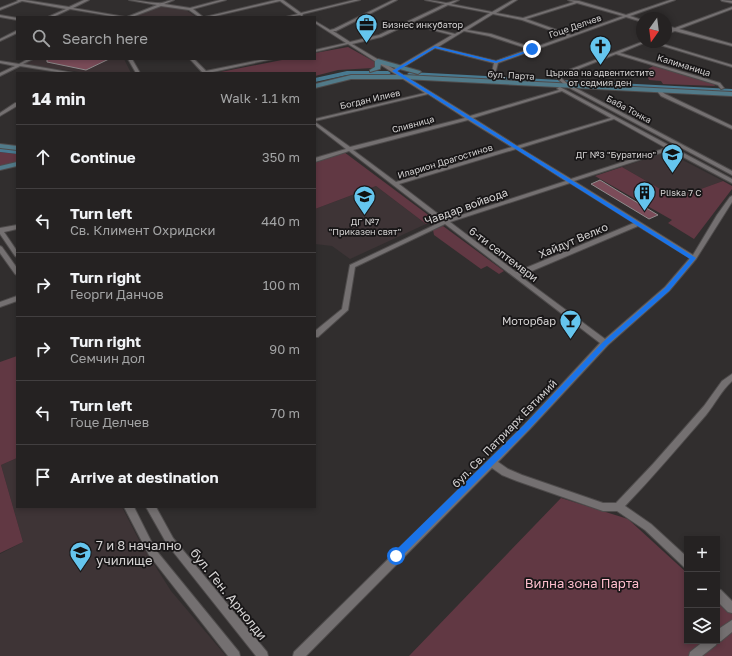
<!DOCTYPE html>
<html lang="en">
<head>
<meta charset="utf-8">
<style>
	body { margin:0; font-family:"Golos Text",sans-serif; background:#2d2a2a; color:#f1f3f6 }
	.controls { position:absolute; right:12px; bottom:12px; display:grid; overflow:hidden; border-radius:0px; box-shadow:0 2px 6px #0003 }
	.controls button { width:36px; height:36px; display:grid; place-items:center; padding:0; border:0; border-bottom:1px solid #423f40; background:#252222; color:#f1f3f6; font:20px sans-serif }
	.compass { position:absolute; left:636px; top:12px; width:36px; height:36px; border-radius:50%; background:#252222; box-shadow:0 2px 6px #0003; rotate:194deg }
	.stop { position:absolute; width:12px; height:12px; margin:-9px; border:3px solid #1a73e8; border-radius:50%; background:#fff }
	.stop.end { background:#1a73e8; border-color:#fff; box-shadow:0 1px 4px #0008 }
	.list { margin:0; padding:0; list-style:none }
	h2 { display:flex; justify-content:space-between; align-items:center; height:52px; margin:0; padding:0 16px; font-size:17px }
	h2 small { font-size:13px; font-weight:400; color:#a3a4a5 }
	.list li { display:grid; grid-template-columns:26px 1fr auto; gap:12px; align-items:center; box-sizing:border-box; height:64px; padding:0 16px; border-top:1px solid #423f40 }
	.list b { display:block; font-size:15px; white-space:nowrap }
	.list p { margin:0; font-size:13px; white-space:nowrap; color:#a3a4a5 }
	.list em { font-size:13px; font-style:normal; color:#a3a4a5 }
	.icon { flex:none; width:22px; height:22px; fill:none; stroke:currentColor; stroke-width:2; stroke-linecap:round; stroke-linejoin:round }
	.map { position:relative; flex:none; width:732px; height:656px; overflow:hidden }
	.search { position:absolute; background:#252222; box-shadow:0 2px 6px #0003; left:16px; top:16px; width:300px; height:44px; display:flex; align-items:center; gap:10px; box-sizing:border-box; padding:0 14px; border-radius:0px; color:#a3a4a5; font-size:15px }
	.panel { position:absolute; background:#252222; box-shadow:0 2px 6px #0003; left:16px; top:72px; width:300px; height:436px; border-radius:0px }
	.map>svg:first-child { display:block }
</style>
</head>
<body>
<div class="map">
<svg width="732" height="656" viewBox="0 0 732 656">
	<rect width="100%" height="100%" fill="#312e2e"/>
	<path fill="#3e3436" d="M160,5L186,10L196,17H132Z
		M36,59H124L131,73H86L25,64Z
		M667,152L723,181L676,198L622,167Z
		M376,186L426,224L350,259L332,246L315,244V209Z
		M17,458V507H122L140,542L171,591L226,656H0V554L23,542L1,465Z"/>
	<path fill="#613843" d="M348,47L375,62L376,66L373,68L338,70L315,76V73H215L287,59H315V53Z
		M615,54L714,84L715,86L663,84L661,81L649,80L645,71L653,66Z
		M0,152L17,154V162L0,167Z
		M344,152L435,220L426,224L376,186L315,209V161Z
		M622,167L676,198L723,181L732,186V189L694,239L668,223L672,220L595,176Z
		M443,226L504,271L499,274L487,266L481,269L434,235L433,230Z
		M17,356V458L1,465L23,542L0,553V362Z
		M561,498L628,519L687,573V641H717V601L732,614V656H409Z"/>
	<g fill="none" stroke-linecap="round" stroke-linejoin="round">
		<path fill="#487a91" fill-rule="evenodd" d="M347,71H388L391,73L388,75H347L315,82V78Z
			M410,72L732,89V93L408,75L407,74Z
			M0,148L17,150V154L0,152Z"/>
	</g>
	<path fill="#7b4c59" stroke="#8f8b8c" d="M47,59H109L86,70L47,62Z
		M600,180L618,191L658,215L649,219L591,184Z"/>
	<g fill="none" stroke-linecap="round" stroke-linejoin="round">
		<defs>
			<path id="minor" d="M17,0H25L69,7L84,0H89L73,8L125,17H117L70,9L53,17H48L66,9L22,1L0,10V8L18,1Z
				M129,0C139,0 148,3 158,3C163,4 168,0 174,0L164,4L190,8L220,0H226L193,9L203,17H199L189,10L161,6L132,17H127L157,5Z
				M276,0H283L301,13L354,0H360L303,14L302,16L300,15L286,17L298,14L280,1L211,17H205Z
				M393,0H397L336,31H333L350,42L379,35L445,4L425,0C432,0 439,2 446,3C450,3 454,0 459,0L451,4L492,12L513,0H517L496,13L523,18L574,2L568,0L579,1L626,15L670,0H675L630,16L642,20V22L626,17L498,63L494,78L491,77L494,63L435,48L397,71L470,116L559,90L557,88L560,87L732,179V183L730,182L670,150L574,181L693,255L717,215L730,197L732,196V202L696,259L669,291L608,345L530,429L498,462L508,469L522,475L603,503H616L653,464L704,406L722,381L732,374V381C721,391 715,404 706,415C679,446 653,477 625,506L651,524L687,557V569L684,567L645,530L617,511H603L517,481L502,475L492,468L306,656H293L294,652L524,425L600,343L445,224L355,267L348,310L318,337H315V331L342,309L350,265L441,222L349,151L315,162V158L346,149L315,125V122L350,147L465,118L428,94L315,121V119L425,93L348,44L315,52V50L346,43L315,23V21L330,30L334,29ZM577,3L623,16L571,35L526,19ZM448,5L490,13L455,34L411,23ZM493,14L522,20L567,36L533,48L491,34L467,30ZM409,24L452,35L394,69L352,44L381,37ZM464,31L489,36L529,49L496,61L438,47ZM562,91L611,118L517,146L473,118ZM614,119L666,148L571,179L520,148ZM468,120L512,147L396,182L353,150ZM516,149L566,181L446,220L399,184ZM570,183L634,223L516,272L450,222ZM638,226L690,258L665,287L605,339L520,276Z
				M721,0L732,1V3L722,1Z
				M732,7V9L679,29L732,44V46L675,31L666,34V32L672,30L666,28V26L675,28Z
				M0,15L17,18V20L0,17Z
				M16,31H17V33L0,41V39Z
				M642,42H646L620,53L720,83L724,88L721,89L718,85L616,54L563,75L561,78L568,84L732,171V175L566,86L557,78L561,73Z
				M650,42H656L732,65V67Z
				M28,59H33L23,64L74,73H64L20,66L0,76V73L15,66L0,63V61L19,64Z
				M128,59H132L140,73H136Z
				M190,59H194L206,71L265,59H273L208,73H200L202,72Z
				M658,90H660L665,94L732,126V129L661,96L657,91Z
				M15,103H17V106L0,116V113Z
				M17,225V229L4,232L17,251V257L15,256L0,234V228Z
				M0,246L2,247L17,268V275L15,274L0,253Z
				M17,296V301L0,307V302Z
				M124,507H134L155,549L239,652L240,656H228L149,555Z
				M146,507H156L173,538L267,652L268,656H256L167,544Z
				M717,589L721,590L732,601V613L728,612L717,601Z
				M732,620V632L721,641L717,642L716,645L702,656H689L690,652L704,641H717V630Z"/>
			<path id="secondary" d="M378,59L420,71L421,72L418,74L381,64L380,69L370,72V70L375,67V61Z
				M351,75H404L732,92V96L404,79H351L315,88V84Z
				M0,144L17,146V150L0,148Z
				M17,162V166L0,170V166Z"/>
		</defs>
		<use href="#minor" stroke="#4e4b4b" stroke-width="2"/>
		<use href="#secondary" stroke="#4e4b4b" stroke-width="2"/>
		<use href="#minor" fill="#747071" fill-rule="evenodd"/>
		<use href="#secondary" fill="#517a89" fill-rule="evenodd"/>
	</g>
	<path fill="#1a73e8" d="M435,46L496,61L534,48V50L496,63L435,48L397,71L696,258L669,291L607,345L529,429L399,559L396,560L393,559L392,556L393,553L524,425L603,342L665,288L690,259L392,71Z"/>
	<defs>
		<symbol id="office-pin" viewBox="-11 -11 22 30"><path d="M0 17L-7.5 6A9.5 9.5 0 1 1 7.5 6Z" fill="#65c5ee" stroke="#181617"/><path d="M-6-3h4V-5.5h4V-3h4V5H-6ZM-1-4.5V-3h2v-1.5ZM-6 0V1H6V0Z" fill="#111"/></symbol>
		<symbol id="church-pin" viewBox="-11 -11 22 30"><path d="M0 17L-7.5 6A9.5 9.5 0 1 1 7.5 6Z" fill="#65c5ee" stroke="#181617"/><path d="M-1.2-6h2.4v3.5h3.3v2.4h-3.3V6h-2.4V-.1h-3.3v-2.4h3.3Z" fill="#111"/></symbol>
		<symbol id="school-pin" viewBox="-11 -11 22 30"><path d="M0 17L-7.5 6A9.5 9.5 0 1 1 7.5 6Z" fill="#65c5ee" stroke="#181617"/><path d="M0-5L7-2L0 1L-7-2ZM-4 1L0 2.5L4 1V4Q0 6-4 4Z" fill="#111"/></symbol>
		<symbol id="building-pin" viewBox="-11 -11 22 30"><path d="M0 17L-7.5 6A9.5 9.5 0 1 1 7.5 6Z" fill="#65c5ee" stroke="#181617"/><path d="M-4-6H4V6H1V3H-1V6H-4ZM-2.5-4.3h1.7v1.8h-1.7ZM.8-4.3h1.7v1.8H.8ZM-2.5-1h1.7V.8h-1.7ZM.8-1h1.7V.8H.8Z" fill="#111"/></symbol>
		<symbol id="bar-pin" viewBox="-11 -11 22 30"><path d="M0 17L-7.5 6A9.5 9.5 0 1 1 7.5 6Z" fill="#65c5ee" stroke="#181617"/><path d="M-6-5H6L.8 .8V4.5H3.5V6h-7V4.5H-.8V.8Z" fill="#111"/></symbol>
	</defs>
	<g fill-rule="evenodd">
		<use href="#office-pin" x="354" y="12" width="25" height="34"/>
		<use href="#church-pin" x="588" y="34" width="25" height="34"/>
		<use href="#school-pin" x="660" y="142" width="25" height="34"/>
		<use href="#building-pin" x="632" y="180" width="25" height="34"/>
		<use href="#school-pin" x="352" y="184" width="25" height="34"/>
		<use href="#bar-pin" x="558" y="308" width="25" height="34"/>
		<use href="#school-pin" x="68" y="540" width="25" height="34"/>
	</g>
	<g text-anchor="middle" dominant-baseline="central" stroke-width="3.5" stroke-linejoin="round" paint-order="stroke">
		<g font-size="9" fill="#d5d3d3" stroke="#181617" text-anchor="start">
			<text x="382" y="24">Бизнес инкубатор</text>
			<text x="600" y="72" text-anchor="middle">Църква на адвентистите<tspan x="600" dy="10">от седмия ден</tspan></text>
			<text x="656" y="154" text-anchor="end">ДГ №3 "Буратино"</text>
			<text x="660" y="192">Pliska 7 C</text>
			<text x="365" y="221" text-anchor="middle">ДГ №7<tspan x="365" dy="10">"Приказен свят"</tspan></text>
		</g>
		<g font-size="9" fill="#d5d3d3" stroke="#181617">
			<text transform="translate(575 26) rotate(-19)">Гоце Делчев</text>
			<text transform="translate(684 65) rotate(17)">Калиманица</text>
			<text transform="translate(511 75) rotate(3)">бул. Парта</text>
			<text transform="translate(370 99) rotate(-13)">Богдан Илиев</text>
			<text transform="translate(629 109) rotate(28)">Баба Тонка</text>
			<text transform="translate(413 124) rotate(-15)">Сливница</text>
			<text transform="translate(445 161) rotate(-17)">Иларион Драгостинов</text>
		</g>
		<g font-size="11" fill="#d5d3d3" stroke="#181617">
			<text transform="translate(466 206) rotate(-20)">Чавдар войвода</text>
			<text transform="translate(573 240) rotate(-23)">Хайдут Велко</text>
			<text transform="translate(504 254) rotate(37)">6-ти септември</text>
			<text transform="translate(504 433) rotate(-46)">бул. Св. Патриарх Евтимий</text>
		</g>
		<g font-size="11" fill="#d5d3d3" stroke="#181617" text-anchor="end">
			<text x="556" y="320">Моторбар</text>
		</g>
		<g font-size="13" fill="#d5d3d3" stroke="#181617" text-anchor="start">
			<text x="96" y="545">7 и 8 начално<tspan x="96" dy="15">училище</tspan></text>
		</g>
		<g font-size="13" fill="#fcbdcc" stroke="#181617">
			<text x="582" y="583">Вилна зона Парта</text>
		</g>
		<g font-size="13" fill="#d5d3d3" stroke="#181617">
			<text transform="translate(229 594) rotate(51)">бул. Ген. Арнолди</text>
		</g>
	</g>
</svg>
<div class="controls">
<button>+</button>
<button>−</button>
<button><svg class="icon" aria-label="layers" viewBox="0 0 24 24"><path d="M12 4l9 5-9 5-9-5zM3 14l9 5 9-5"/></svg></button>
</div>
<svg class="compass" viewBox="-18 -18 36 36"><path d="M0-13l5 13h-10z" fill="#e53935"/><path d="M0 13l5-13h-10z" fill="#a3a4a5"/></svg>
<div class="stop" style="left:396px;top:556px"></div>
<div class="stop end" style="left:532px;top:49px"></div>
<div class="search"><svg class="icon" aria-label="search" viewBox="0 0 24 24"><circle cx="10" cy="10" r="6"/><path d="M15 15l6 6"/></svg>Search here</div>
<section class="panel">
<h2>14 min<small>Walk · 1.1 km</small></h2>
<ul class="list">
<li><svg class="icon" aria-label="ahead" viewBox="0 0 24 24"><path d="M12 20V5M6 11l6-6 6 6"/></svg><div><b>Continue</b></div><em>350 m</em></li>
<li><svg class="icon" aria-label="left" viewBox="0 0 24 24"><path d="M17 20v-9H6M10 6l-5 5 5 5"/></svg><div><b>Turn left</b><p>Св. Климент Охридски</p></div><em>440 m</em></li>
<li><svg class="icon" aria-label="right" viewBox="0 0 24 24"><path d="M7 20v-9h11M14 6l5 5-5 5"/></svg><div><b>Turn right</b><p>Георги Данчов</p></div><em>100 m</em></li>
<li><svg class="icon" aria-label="right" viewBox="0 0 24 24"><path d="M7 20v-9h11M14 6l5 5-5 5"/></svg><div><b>Turn right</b><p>Семчин дол</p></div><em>90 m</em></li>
<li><svg class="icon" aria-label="left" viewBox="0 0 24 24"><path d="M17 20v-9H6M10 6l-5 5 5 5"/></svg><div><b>Turn left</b><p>Гоце Делчев</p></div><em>70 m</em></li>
<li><svg class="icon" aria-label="arrive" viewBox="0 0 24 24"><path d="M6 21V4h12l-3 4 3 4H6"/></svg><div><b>Arrive at destination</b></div></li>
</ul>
</section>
</div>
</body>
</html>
